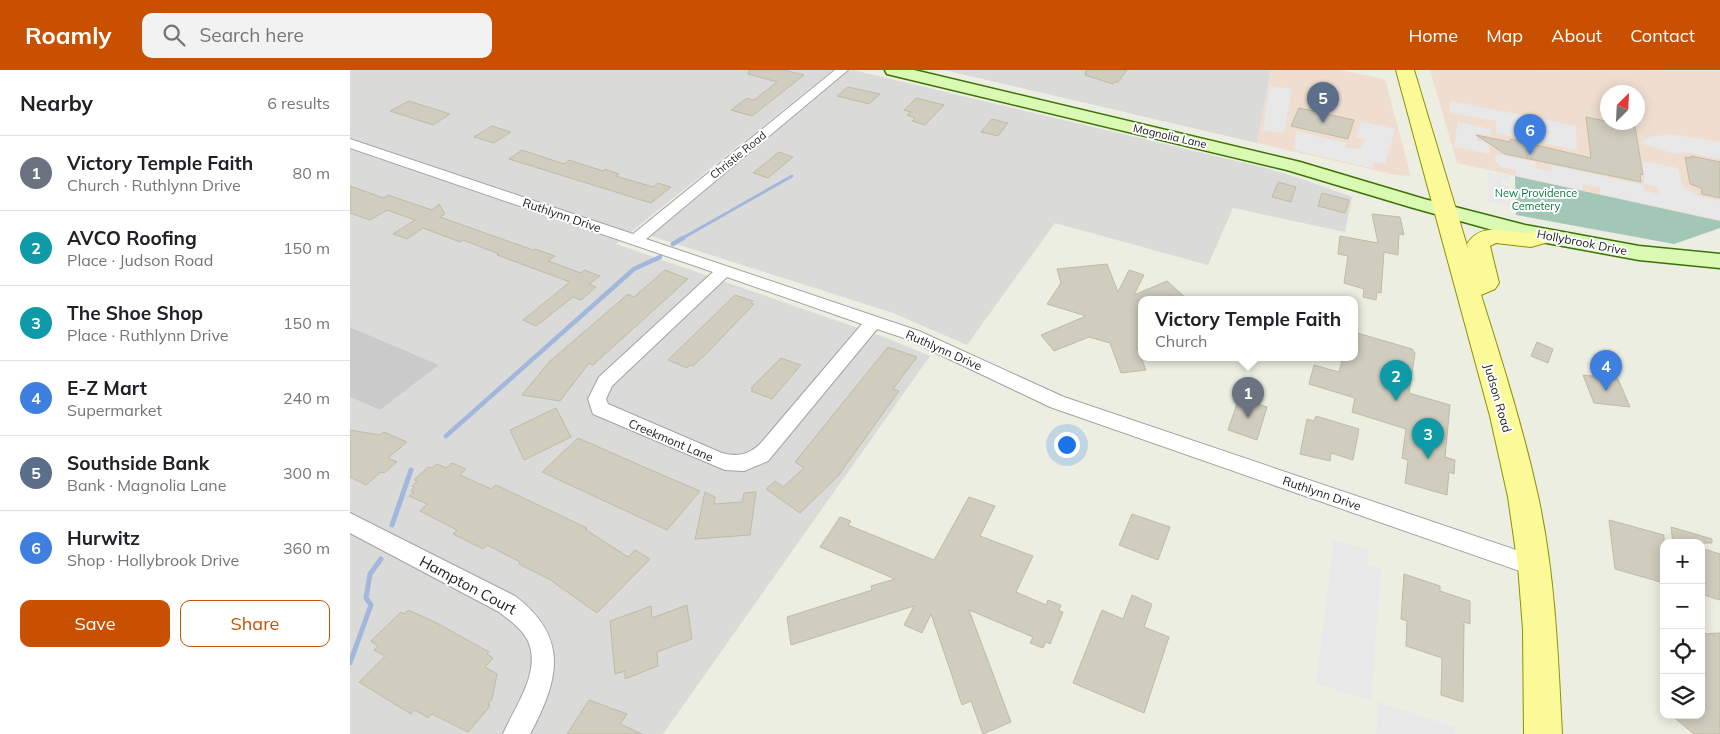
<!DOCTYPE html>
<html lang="en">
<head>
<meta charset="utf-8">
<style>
	body { margin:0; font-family:Mulish,sans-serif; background:#f2f2f2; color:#202124 }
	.controls { position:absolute; right:15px; bottom:15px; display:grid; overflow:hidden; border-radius:10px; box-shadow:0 2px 12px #0003 }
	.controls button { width:45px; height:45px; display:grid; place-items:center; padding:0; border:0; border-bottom:1px solid #e0e0e0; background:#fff; color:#202124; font:25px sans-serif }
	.compass { position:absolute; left:1250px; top:15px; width:45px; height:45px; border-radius:50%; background:#fff; box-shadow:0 2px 12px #0003; rotate:24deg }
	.you { position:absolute; left:716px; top:374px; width:18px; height:18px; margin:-12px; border:4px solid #fff; border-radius:50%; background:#1a73e8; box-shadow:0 0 0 8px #1a73e833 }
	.badge { display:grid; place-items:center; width:32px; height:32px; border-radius:50%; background:#c85000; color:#fff; font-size:16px; font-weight:700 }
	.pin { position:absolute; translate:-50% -41px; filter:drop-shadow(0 1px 2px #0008) }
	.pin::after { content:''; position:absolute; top:26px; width:18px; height:15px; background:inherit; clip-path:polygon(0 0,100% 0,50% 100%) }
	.popup { position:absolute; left:788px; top:226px; width:220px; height:65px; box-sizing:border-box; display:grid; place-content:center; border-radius:10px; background:#fff; filter:drop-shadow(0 1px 4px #0005); font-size:16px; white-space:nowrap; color:#757577 }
	.popup b { font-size:19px; color:#202124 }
	.popup::after { content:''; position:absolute; left:50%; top:100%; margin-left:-10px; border:10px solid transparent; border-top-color:#fff }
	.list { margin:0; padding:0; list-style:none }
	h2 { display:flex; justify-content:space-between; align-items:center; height:65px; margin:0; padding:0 20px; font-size:21px }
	h2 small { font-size:16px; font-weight:400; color:#757577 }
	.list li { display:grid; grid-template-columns:32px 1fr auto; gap:15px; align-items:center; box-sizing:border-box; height:75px; padding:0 20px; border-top:1px solid #e0e0e0 }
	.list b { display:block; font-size:19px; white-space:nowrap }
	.list p { margin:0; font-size:16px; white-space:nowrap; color:#757577 }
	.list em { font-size:16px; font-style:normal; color:#757577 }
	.actions { display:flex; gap:10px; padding:15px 20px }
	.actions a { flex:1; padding:11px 0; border:1px solid #c85000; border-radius:10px; text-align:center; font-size:18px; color:#c85000 }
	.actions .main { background:#c85000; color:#fff }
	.icon { flex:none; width:28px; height:28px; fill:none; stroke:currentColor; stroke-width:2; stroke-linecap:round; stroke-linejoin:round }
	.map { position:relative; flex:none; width:1370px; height:664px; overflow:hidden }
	header { display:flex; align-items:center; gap:30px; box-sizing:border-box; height:70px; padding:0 25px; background:#c85000; color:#fff }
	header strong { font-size:24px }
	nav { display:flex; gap:28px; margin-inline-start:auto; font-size:18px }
	.search { width:350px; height:45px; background:#f2f2f2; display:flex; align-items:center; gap:12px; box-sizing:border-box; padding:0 18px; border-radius:10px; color:#757577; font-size:19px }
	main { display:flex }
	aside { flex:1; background:#fff }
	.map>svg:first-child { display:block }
</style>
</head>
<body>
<header>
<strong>Roamly</strong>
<div class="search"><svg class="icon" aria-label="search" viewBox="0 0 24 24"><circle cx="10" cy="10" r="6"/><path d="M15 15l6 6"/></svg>Search here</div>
<nav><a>Home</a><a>Map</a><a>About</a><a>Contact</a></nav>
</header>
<main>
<aside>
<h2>Nearby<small>6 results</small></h2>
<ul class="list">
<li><span class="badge" style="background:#6b7280">1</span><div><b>Victory Temple Faith</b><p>Church · Ruthlynn Drive</p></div><em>80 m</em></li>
<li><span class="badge" style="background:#0f9aa8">2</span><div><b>AVCO Roofing</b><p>Place · Judson Road</p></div><em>150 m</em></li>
<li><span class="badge" style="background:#0f9aa8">3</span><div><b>The Shoe Shop</b><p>Place · Ruthlynn Drive</p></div><em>150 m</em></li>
<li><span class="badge" style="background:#3f7fe0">4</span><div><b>E-Z Mart</b><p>Supermarket</p></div><em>240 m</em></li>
<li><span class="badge" style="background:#5c6f8a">5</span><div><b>Southside Bank</b><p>Bank · Magnolia Lane</p></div><em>300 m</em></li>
<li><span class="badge" style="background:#3f7fe0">6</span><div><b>Hurwitz</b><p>Shop · Hollybrook Drive</p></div><em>360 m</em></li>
</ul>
<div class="actions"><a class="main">Save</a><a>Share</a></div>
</aside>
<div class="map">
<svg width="1370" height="664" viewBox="0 0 1370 664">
	<rect width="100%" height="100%" fill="#edeee2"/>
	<path fill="#dadad9" d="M0,0H483L266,174L534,267L580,286L313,664H0V327L30,340L89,295L0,257Z
		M503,0L916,98L952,109L1002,127L995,162L883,138L858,195L705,153L617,275L543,243L301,166L498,1Z
		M594,0H921L907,73Z"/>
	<path fill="#efded0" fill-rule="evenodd" d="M921,0H989L1035,9L1061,106L1046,105L907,73Z
		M1080,0L1370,1V151L1107,93ZM1258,22H1288V52H1258Z"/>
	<path fill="#cacaca" d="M0,257L89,295L30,340L0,327Z"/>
	<path fill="#a2c7b6" d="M1165,106L1370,151V158L1324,174L1166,145Z"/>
	<path fill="#e8e8e8" d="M920,16L942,19L934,63L913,60Z
		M1101,31L1226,56L1227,80L1146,63V51L1099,42Z
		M1011,51L1045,59L1035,94L1024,92L1022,98L944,80L946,61L996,73L995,78L1010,79L1016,69L1006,67Z
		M1108,52L1141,59V66L1128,64L1127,70L1139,73V84L1104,77Z
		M1320,64L1370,72V89L1336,82L1326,84L1290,73L1300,67Z
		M1146,84L1185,92L1186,98L1201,101V95L1294,115L1295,121L1309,124L1308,117L1295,114L1292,91L1328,98L1332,114L1335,118L1349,126L1370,131V150L1250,124V118L1233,114L1232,120L1166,106V100L1151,97L1145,90Z
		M1138,102L1159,106V111L1152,110V114L1159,116L1160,136L1138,132Z
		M984,470L1018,480L1017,494L1031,498L1021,631L966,613Z
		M1028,632L1105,657V664H1026Z"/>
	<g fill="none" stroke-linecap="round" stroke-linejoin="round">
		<path stroke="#a1b7dc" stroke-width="3" d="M331,169L442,106"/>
		<path stroke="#a1b7dc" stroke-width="4.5" d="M323,174L333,168
			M96,366L284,199L310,187"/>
		<path stroke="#a1b7dc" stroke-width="5" d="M42,455L61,400
			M0,593L21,535L16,528L20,504L31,489"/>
	</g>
	<path fill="#d0cdbf" stroke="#bfbba4" d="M399,0H434L454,5L402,46L381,40L397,28L404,30L427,12L398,4Z
		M736,0H777L768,12H765L763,14L735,5Z
		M498,17L530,24L519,34L487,26Z
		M566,28L594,35L575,55L562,51L565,48L557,45L561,42L554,40Z
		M59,31L100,44L83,55L40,41Z
		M949,38L1004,50L998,69L941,56Z
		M1236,47L1285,57L1293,105L1290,104L1291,112L1155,84L1126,65L1160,72V69L1241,88Z
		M642,49L658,53L648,66L631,62Z
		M142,56L161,62L144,73L124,67Z
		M172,80L214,94L219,90L253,101L255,99L269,104L266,106L303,117L308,113L321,117L301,133L159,89Z
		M429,82L443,87L418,108L403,103Z
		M1341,86L1370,92V128L1352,124L1351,118L1340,114L1335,87L1341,88Z
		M928,112L946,117L941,132L922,127Z
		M0,116L34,128L38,125L82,140L89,134L95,144L90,147L183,180L185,179L205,186L198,191L231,203L234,200L250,206L239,214L246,217L231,230L223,227L186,256L173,250L220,212L147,185L149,184L113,170L110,172L73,158L57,169L43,164L65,150L37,140L20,150L0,143Z
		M972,123L999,130L995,143L968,136Z
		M1022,144L1050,147L1054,165L1049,164L1048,185L1034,182L1031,223L1027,222L1026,230L1013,227L1014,219L994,213L998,186L988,184L990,166L1028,173Z
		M757,194L768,222L779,200L794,205L784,225L817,211L837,229H792V273L786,274L796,300L771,303L760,273L739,267L704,281L691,265L736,246L697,234L711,213L707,199Z
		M315,200L338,209L243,295L239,293L210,331L172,325L199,292L278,224L284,227Z
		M385,225L403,231L401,233L404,234L358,282L343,296L340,295L337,298L318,290Z
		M1004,262L1062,279L1065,283L1059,323L1100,335L1095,387L1105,390L1104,404L1099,402L1097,425L1055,413L1058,390L1052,388L1056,359L1002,342L1005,328L959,314L964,295L989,302L993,287H1004Z
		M1187,272L1203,279L1198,293L1181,286Z
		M538,277L567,287L543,319L549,321L488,406L450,443L416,419L425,411L433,417L454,398L445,392Z
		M431,288L451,295L422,329L401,321L403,319L401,318Z
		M1233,305L1268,309L1280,337L1244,333Z
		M889,328L917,337L907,370L878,360Z
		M206,338L221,367L174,390L160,360Z
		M966,346L1009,359L1003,390L981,383L980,391L950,384L957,349L964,351Z
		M0,360L30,365L34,362L57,372L38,388L47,392L34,403L31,402L16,415L0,407Z
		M228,368L310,404L350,421L317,460L192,402Z
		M102,393L116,399L110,405L141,419L146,415L237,458L235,459L278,487L285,480L300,489L247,543L199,509L169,494L170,492L137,475L133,479L103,464L107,460L70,441L77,434L59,426L64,422L61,421L64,417L62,416L67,411L64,410L78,397L82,398L87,394L96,398Z
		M355,422L365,427L364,434L392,432L394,423L406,422L400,465L345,469Z
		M619,427L645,436L630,466L683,486L666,522L696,535L698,530L711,535L709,541L713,542L700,574L696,572L693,578L680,573L683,567L619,540L661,652L633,664L621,631L612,635L581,544L572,563L554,555L564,536L441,575L437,547L522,520L521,516L545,509L470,477L490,447L501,451L498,455L584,490Z
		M782,444L820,457L808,490L769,475Z
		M1259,450L1314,465V513L1265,499Z
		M1321,457L1362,469V473H1323Z
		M1351,478L1370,484V530L1351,524Z
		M1054,504L1090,516V521L1120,531V554L1114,552L1113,632L1091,625L1092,588L1056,576L1057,551L1051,549Z
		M782,525L802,534L794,557L819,567L794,643L723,613L752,540L773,549Z
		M337,535L342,569L307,582L308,596L275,609V601L265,604L260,551L301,536L302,548Z
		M58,540L85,552L139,582L137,584L143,588L135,597L147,604L142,629L138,634L140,635L136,641L118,662L82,644L78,648L65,640L61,644L9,612L35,586L24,580L28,576L21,571L51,542L54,544Z
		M1370,563V664H1344L1321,645H1351V564Z
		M239,630L277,644L270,654L292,664H217Z"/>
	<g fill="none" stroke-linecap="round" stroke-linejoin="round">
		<defs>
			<path id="street" d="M485,0H498L296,169L569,261L714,327L1184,486L1192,489L1195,496L1192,503L1184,506L700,337L557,269L527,259L418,391L394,401L375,400L243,344L238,329L249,307L363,202L0,78V69L283,164ZM377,207L512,254L410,374C398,385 388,387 372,383L258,334L256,329L262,316Z
				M0,443L165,526C220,568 209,610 180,664H153C165,636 193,600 177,569C170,557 159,550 149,542L0,463Z"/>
			<path id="secondary" d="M535,0H564L950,92L1074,129L1175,155L1289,176L1370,184V198L1289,190L1175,169L1060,137L937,100L537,4Z"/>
			<path id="primary" d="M1046,0H1064L1118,179L1117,174C1132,150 1157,164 1179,163C1188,162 1193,158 1202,161L1205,166L1202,171L1181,177L1146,173L1140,176L1149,213L1145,219L1131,225C1152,291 1173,358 1188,426C1205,504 1208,584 1212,664H1174L1173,559L1168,496L1158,427L1140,346Z"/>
		</defs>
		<use href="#street" stroke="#a3a3a3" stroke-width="2"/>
		<use href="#secondary" stroke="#3a7204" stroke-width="3"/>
		<use href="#primary" stroke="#8a9400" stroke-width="2"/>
		<use href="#street" fill="#fff" fill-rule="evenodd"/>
		<use href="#secondary" fill="#dafab4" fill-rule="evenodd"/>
		<use href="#primary" fill="#fcf998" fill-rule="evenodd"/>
	</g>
	<g text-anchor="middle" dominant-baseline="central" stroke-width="4" stroke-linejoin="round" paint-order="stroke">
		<g font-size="11" fill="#1c1c1c" stroke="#fff">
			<text transform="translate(820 66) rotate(13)">Magnolia Lane</text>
			<text transform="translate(388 85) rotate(-39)">Christie Road</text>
		</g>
		<g font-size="11" fill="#0a7a40" stroke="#fff">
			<text x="1186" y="123">New Providence<tspan x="1186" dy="13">Cemetery</tspan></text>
		</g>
		<g font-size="12" fill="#1c1c1c" stroke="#fff">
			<text transform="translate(212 145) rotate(19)">Ruthlynn Drive</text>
			<text transform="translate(1232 172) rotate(11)">Hollybrook Drive</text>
			<text transform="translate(594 280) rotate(24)">Ruthlynn Drive</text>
			<text transform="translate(1148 328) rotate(74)">Judson Road</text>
			<text transform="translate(321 370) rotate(23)">Creekmont Lane</text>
			<text transform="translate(972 423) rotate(19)">Ruthlynn Drive</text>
		</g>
		<g font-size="15" fill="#1c1c1c" stroke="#fff">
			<text transform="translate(118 515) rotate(28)">Hampton Court</text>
		</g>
	</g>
</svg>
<div class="controls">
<button>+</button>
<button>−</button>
<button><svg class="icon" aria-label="locate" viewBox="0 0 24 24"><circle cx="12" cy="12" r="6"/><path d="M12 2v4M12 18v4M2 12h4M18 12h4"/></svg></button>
<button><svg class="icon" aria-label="layers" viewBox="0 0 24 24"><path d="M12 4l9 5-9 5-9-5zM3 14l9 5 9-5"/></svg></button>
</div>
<svg class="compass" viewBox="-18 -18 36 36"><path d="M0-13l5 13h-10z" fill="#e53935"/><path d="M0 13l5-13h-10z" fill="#757577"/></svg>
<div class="you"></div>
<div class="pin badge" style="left:898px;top:348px;background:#6b7280">1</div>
<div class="popup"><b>Victory Temple Faith</b>Church</div>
<div class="pin badge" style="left:1046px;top:331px;background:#0f9aa8">2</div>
<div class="pin badge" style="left:1078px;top:389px;background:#0f9aa8">3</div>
<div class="pin badge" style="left:1256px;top:321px;background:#3f7fe0">4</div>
<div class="pin badge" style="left:973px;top:53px;background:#5c6f8a">5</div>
<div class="pin badge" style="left:1180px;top:85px;background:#3f7fe0">6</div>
</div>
</main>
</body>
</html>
